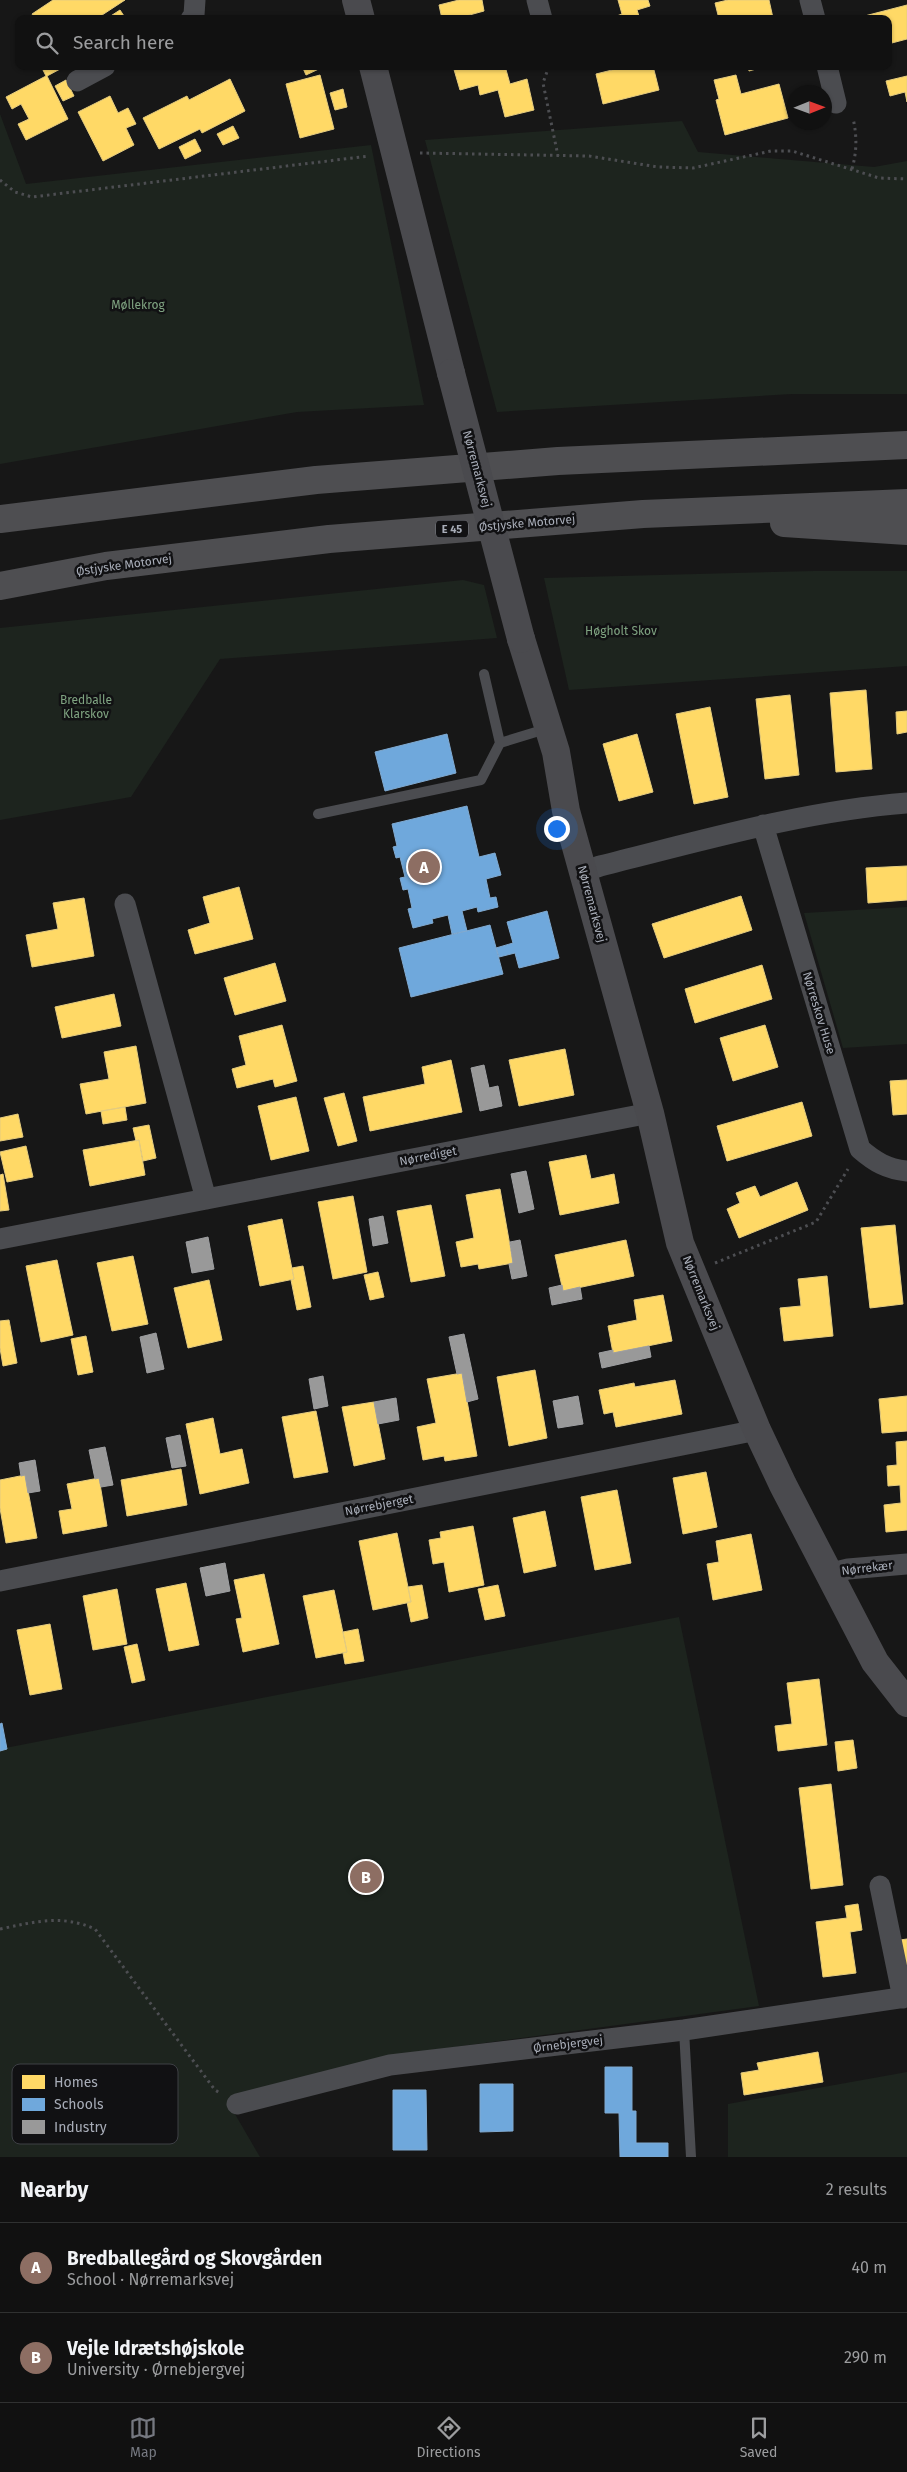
<!DOCTYPE html>
<html lang="en">
<head>
<meta charset="utf-8">
<style>
	body { margin:0; font-family:"Fira Sans",sans-serif; background:#1a1a1a; color:#f1f3f6 }
	.compass { position:absolute; left:787px; top:85px; width:45px; height:45px; border-radius:50%; background:#111; box-shadow:0 1px 4px #0004; rotate:89deg }
	.you { position:absolute; left:556px; top:828px; width:18px; height:18px; margin:-12px; border:4px solid #fff; border-radius:50%; background:#1a73e8; box-shadow:0 0 0 8px #1a73e833 }
	.badge { display:grid; place-items:center; width:32px; height:32px; border-radius:50%; background:#757880; color:#fff; font-size:16px; font-weight:700 }
	.pin { position:absolute; translate:-50% -50%; border:2px solid #fff; box-shadow:0 1px 5px #0006 }
	.list { margin:0; padding:0; list-style:none }
	h2 { display:flex; justify-content:space-between; align-items:center; height:65px; margin:0; padding:0 20px; font-size:21px }
	h2 small { font-size:16px; font-weight:400; color:#9c9d9f }
	.list li { display:grid; grid-template-columns:32px 1fr auto; gap:15px; align-items:center; box-sizing:border-box; height:90px; padding:0 20px; border-top:1px solid #303131 }
	.list b { display:block; font-size:19px; white-space:nowrap }
	.list p { margin:0; font-size:16px; white-space:nowrap; color:#9c9d9f }
	.list em { font-size:16px; font-style:normal; color:#9c9d9f }
	.icon { flex:none; width:28px; height:28px; fill:none; stroke:currentColor; stroke-width:2; stroke-linecap:round; stroke-linejoin:round }
	.map { position:relative; flex:none; width:907px; height:2157px; overflow:hidden }
	.search { position:absolute; background:#111; box-shadow:0 1px 4px #0004; left:15px; right:15px; top:15px; height:55px; display:flex; align-items:center; gap:12px; box-sizing:border-box; padding:0 18px; border-radius:10px; color:#9c9d9f; font-size:19px }
	.sheet { height:245px; background:#111 }
	nav { display:flex; justify-content:space-around; align-items:center; box-sizing:border-box; height:70px; border-top:1px solid #303131; background:#111; font-size:14px; color:#9c9d9f }
	nav a { display:grid; justify-items:center; gap:2px }
	nav .on { color:#757880 }
	.map>svg:first-child { display:block }
</style>
</head>
<body>
<div class="map">
<svg width="907" height="2157" viewBox="0 0 907 2157">
	<rect width="100%" height="100%" fill="#171717"/>
	<path fill="#1d241e" d="M0,114L26,184L371,145L424,405L297,412L0,464Z
		M682,121L698,152L874,167L907,161V394H792L497,412L425,140Z
		M814,571H907V666L569,690L544,578Z
		M463,580L484,585L497,638L220,659L131,797L0,820V628Z
		M907,907V1044L843,1048L804,913Z
		M679,1617L759,2006L388,2056L228,2102L260,2157H0V1749Z
		M907,2072V2157H728V2104Z"/>
	<path fill="#ffd966" stroke="#e5cc7f" d="M53,0H125L96,19H35L32,14Z
		M459,0H482L484,11L455,19H442L439,5Z
		M618,0H648L650,6L637,10L640,19H609L622,14Z
		M728,0H769L773,18L719,19L715,3Z
		M907,5V39L888,44V19H853Z
		M120,10L126,19H106Z
		M41,66H61L62,68L47,76L68,119L26,140L18,124L29,119L21,104L12,109L6,97L46,76Z
		M302,66H322L323,67L306,75Z
		M453,66H505L510,84L527,79L534,110L505,117L498,90L480,95L478,85L460,90Z
		M628,66H653L659,90L603,104L596,74Z
		M748,66H767L749,71Z
		M320,75L334,129L300,138L286,84Z
		M736,75L741,94L779,84L788,118L725,135L716,100L719,99L714,80Z
		M907,76V102L905,92L890,96L886,81Z
		M230,79L245,111L202,133L200,129L159,149L143,118L187,96L189,100Z
		M66,80L74,96L63,101L55,86Z
		M343,89L347,107L335,110L330,93Z
		M110,96L118,113L128,108L136,124L126,128L134,145L103,161L78,112Z
		M233,126L239,138L223,145L217,134Z
		M195,139L201,151L185,159L179,147Z
		M866,690L872,769L836,772L830,693Z
		M790,695L799,775L765,779L756,699Z
		M710,707L728,797L694,804L676,714Z
		M907,711V732L897,734L896,712Z
		M637,734L653,792L619,801L603,744Z
		M907,866V900L868,903L866,868Z
		M239,887L253,939L195,954L188,930L210,923L203,897Z
		M741,896L752,930L664,958L652,924Z
		M84,898L94,956L32,967L26,935L58,929L53,903Z
		M275,963L286,1001L235,1015L224,978Z
		M762,965L772,999L695,1023L685,989Z
		M114,994L121,1026L62,1038L55,1007Z
		M282,1025L297,1081L275,1087L273,1079L237,1088L232,1069L246,1065L239,1036Z
		M765,1025L778,1067L733,1081L720,1038Z
		M136,1046L146,1103L86,1114L80,1084L109,1079L104,1052Z
		M565,1049L574,1095L519,1106L509,1060Z
		M451,1060L462,1112L370,1131L363,1097L425,1084L422,1067Z
		M907,1080V1114L893,1115L890,1081Z
		M344,1093L357,1141L338,1146L324,1098Z
		M296,1097L309,1151L271,1160L258,1106Z
		M802,1102L812,1136L727,1161L717,1126Z
		M125,1107L127,1120L103,1124L101,1111Z
		M18,1114L23,1137L0,1141V1118Z
		M149,1125L156,1158L143,1161L139,1140L136,1141L133,1128Z
		M139,1140L145,1175L90,1186L83,1150Z
		M26,1146L33,1177L7,1182L0,1152Z
		M586,1155L591,1179L614,1174L619,1203L560,1215L549,1162Z
		M3,1174L9,1210L0,1211V1175Z
		M797,1182L808,1210L739,1238L727,1209L740,1203L736,1193L755,1186L760,1197Z
		M500,1189L513,1263L479,1269L478,1264L461,1267L456,1242L474,1238L466,1195Z
		M353,1196L367,1272L333,1279L318,1202Z
		M431,1205L445,1276L411,1282L397,1211Z
		M282,1219L294,1279L260,1286L248,1226Z
		M895,1225L903,1304L870,1308L861,1228Z
		M626,1240L634,1276L563,1291L555,1255Z
		M133,1256L148,1324L112,1331L97,1263Z
		M57,1260L73,1335L41,1342L26,1266Z
		M303,1266L311,1307L297,1310L291,1280L294,1279L292,1268Z
		M378,1272L384,1297L370,1300L364,1275Z
		M827,1276L833,1336L784,1341L780,1308L801,1306L798,1279Z
		M209,1280L222,1340L188,1348L174,1288Z
		M663,1295L672,1341L613,1353L608,1326L637,1320L634,1300Z
		M9,1320L17,1363L3,1366L0,1348V1321Z
		M86,1336L93,1372L78,1375L71,1339Z
		M535,1370L547,1438L509,1446L497,1377Z
		M462,1373L477,1456L445,1461L444,1456L423,1460L417,1427L436,1423L427,1379Z
		M675,1380L682,1414L616,1427L613,1412L604,1414L599,1390L634,1383L635,1387Z
		M907,1396V1431L882,1433L879,1399Z
		M374,1402L385,1459L354,1466L342,1407Z
		M316,1411L328,1472L294,1478L282,1417Z
		M213,1418L220,1454L242,1449L249,1483L200,1494L186,1424Z
		M907,1441V1530L886,1532L884,1505L901,1503L900,1485L888,1486L887,1466L897,1465L896,1442Z
		M181,1469L187,1505L127,1516L121,1480Z
		M706,1472L717,1527L683,1534L673,1478Z
		M25,1475L37,1538L6,1543L0,1508V1480Z
		M99,1478L107,1526L63,1534L59,1511L72,1509L67,1484Z
		M617,1490L631,1563L595,1570L581,1497Z
		M545,1511L556,1566L524,1573L513,1518Z
		M473,1526L484,1585L449,1592L444,1562L433,1564L429,1540L441,1538L440,1532Z
		M397,1533L411,1602L373,1610L359,1541Z
		M751,1534L762,1590L713,1600L707,1564L719,1562L716,1541Z
		M264,1574L279,1644L243,1652L236,1619L242,1618L234,1580Z
		M186,1583L199,1645L169,1651L156,1589Z
		M422,1585L428,1618L411,1622L407,1602H411L408,1587Z
		M498,1585L505,1616L485,1620L478,1589Z
		M117,1589L127,1644L93,1650L83,1596Z
		M334,1590L347,1652L316,1658L303,1596Z
		M50,1624L62,1689L30,1695L17,1630Z
		M358,1629L364,1661L345,1664L343,1653L347,1652L343,1632Z
		M137,1644L145,1680L132,1683L124,1647Z
		M819,1679L827,1745L778,1751L775,1726L792,1724L787,1683Z
		M853,1740L857,1768L838,1771L835,1742Z
		M831,1784L843,1885L811,1889L799,1788Z
		M858,1904L862,1930L850,1932L856,1973L823,1977L816,1922L847,1918L845,1906Z
		M907,1939V1970L900,1940Z
		M818,2052L823,2082L744,2095L741,2073L759,2070L757,2063Z"/>
	<path fill="#6fa8dc" stroke="#80aad1" d="M447,734L456,773L385,791L375,752Z
		M467,806L479,857L495,853L501,875L486,879L490,898L496,897L498,907L478,912L477,907L462,911L467,931L452,934L448,915L432,919L433,923L413,928L408,909L412,908L408,889L403,890L400,878L405,877L400,857L396,858L393,847L397,846L392,824Z
		M547,911L559,958L519,968L515,953L499,957L496,948L513,943L507,922Z
		M490,925L503,974L411,997L399,948Z
		M2,1723L7,1749L0,1751V1724Z
		M605,2067H632V2111H636V2143H668V2157H620L619,2113H605Z
		M480,2084H513V2131L480,2132Z
		M393,2090H426L427,2150H393Z"/>
	<path fill="#999" stroke="#9e9fa2" d="M484,1065L489,1088L498,1086L502,1106L480,1111L471,1068Z
		M526,1171L534,1209L519,1213L511,1174Z
		M383,1216L388,1243L373,1246L369,1219Z
		M208,1237L214,1269L192,1273L186,1242Z
		M520,1240L527,1276L512,1279L509,1264L513,1263L510,1242Z
		M562,1285L563,1291L580,1287L582,1299L552,1305L549,1288Z
		M156,1333L164,1369L147,1373L140,1337Z
		M464,1334L478,1399L467,1402L462,1373L457,1374L449,1337Z
		M649,1346L651,1357L602,1368L599,1353L613,1350V1353Z
		M323,1376L328,1406L314,1409L309,1379Z
		M578,1396L583,1424L558,1428L553,1401Z
		M396,1398L399,1420L378,1424L374,1402Z
		M180,1435L186,1466L172,1468L166,1438Z
		M105,1447L113,1485L101,1487L99,1478L95,1479L89,1450Z
		M35,1460L40,1491L28,1493L25,1475L21,1476L19,1463Z
		M225,1563L230,1591L206,1596L200,1568Z"/>
	<g fill="none" stroke-linecap="round" stroke-linejoin="round">
		<path stroke="#4d4e52" stroke-width="3" stroke-dasharray="2.5 4" stroke-linecap="butt" d="M549,66L543,83L558,156
			M420,153L589,156L658,167L693,168L771,151H792L879,178L907,179
			M852,169C857,151 857,136 853,118
			M0,180L15,192L32,197L369,156
			M715,1263L816,1222L848,1169
			M0,1929C35,1922 61,1914 95,1929L215,2090L220,2093"/>
		<path stroke="#4b4c50" stroke-width="10" d="M484,674L500,743
			M318,814L481,780L500,743L549,728
			M684,2030L691,2157"/>
		<path stroke="#4b4c50" stroke-width="21" d="M537,0L542,19
			M810,0L815,19
			M191,19L194,15L195,0
			M827,66L836,103
			M77,81L105,66
			M763,825L860,1149C875,1162 887,1169 907,1171
			M583,872L600,866C701,841 803,811 907,803
			M125,904L206,1199
			M0,1239L650,1113
			M828,1574L848,1569L907,1564
			M0,1581L757,1430
			M880,1886L903,1998
			M237,2104L390,2065L684,2030L907,1997"/>
		<path stroke="#4a4a4e" stroke-width="28" d="M356,0L361,19
			M373,66L451,373
			M521,639L556,752L566,811L650,1113L680,1243L757,1430L783,1485L875,1662L907,1703"/>
		<path stroke="#4e4e51" stroke-width="28" d="M0,519L316,480L558,461L907,445
			M784,523L907,531
			M0,586L106,566L329,539L643,514L907,503"/>
		<path stroke="#4a4a4e" stroke-width="28" d="M451,373L521,639"/>
	</g>
	<g text-anchor="middle" dominant-baseline="central" stroke-width="5" stroke-linejoin="round" paint-order="stroke">
		<rect fill="#111113" stroke="#7b7e86" stroke-width="1" x="436" y="520.5" width="32" height="17" rx="4"/>
		<g font-size="11" font-weight="bold" fill="#a8adb8">
			<text x="452" y="529">E 45</text>
		</g>
		<g font-size="12" fill="#7fa381" stroke="#111113">
			<text x="138" y="305">Møllekrog</text>
			<text x="621" y="631">Høgholt Skov</text>
			<text x="86" y="700">Bredballe<tspan x="86" dy="14">Klarskov</tspan></text>
		</g>
		<g font-size="12" fill="#a8adb8" stroke="#111113">
			<text transform="translate(477 469) rotate(75)">Nørremarksvej</text>
			<text transform="translate(527 523) rotate(-5)">Østjyske Motorvej</text>
			<text transform="translate(124 565) rotate(-8)">Østjyske Motorvej</text>
			<text transform="translate(592 904) rotate(75)">Nørremarksvej</text>
			<text transform="translate(819 1013) rotate(73)">Nørreskov Huse</text>
			<text transform="translate(428 1156) rotate(-11)">Nørrediget</text>
			<text transform="translate(701 1293) rotate(68)">Nørremarksvej</text>
			<text transform="translate(379 1505) rotate(-11)">Nørrebjerget</text>
			<text transform="translate(867 1568) rotate(-7)">Nørrekær</text>
			<text transform="translate(568 2044) rotate(-7)">Ørnebjergvej</text>
		</g>
	</g>
	<rect x="12" y="2064" width="166" height="80" rx="8" fill="#111113" stroke="#3e4045" stroke-width="1"/>
	<rect x="22" y="2075" width="23" height="14" fill="#ffd966"/>
	<rect x="22" y="2098" width="23" height="13" fill="#6fa8dc"/>
	<rect x="22" y="2120" width="23" height="14" fill="#999"/>
	<g font-size="14" fill="#a8adb8">
		<text x="54" y="2087">Homes</text>
		<text x="54" y="2109">Schools</text>
		<text x="54" y="2132">Industry</text>
	</g>
</svg>
<svg class="compass" viewBox="-18 -18 36 36"><path d="M0-13l5 13h-10z" fill="#e53935"/><path d="M0 13l5-13h-10z" fill="#9c9d9f"/></svg>
<div class="you"></div>
<div class="pin badge" style="left:424px;top:867px;background:#8d6e63">A</div>
<div class="pin badge" style="left:366px;top:1877px;background:#8d6e63">B</div>
<div class="search"><svg class="icon" aria-label="search" viewBox="0 0 24 24"><circle cx="10" cy="10" r="6"/><path d="M15 15l6 6"/></svg>Search here</div>
</div>
<section class="sheet">
<h2>Nearby<small>2 results</small></h2>
<ul class="list">
<li><span class="badge" style="background:#8d6e63">A</span><div><b>Bredballegård og Skovgården</b><p>School · Nørremarksvej</p></div><em>40 m</em></li>
<li><span class="badge" style="background:#8d6e63">B</span><div><b>Vejle Idrætshøjskole</b><p>University · Ørnebjergvej</p></div><em>290 m</em></li>
</ul>
</section>
<nav>
<a class="on"><svg class="icon" aria-label="map" viewBox="0 0 24 24"><path d="M3 6l6-2 6 2 6-2v14l-6 2-6-2-6 2zM9 4v14M15 6v14"/></svg>Map</a>
<a><svg class="icon" aria-label="directions" viewBox="0 0 24 24"><path d="M12 3l9 9-9 9-9-9zM9 14v-3h6M13 9l2 2-2 2"/></svg>Directions</a>
<a><svg class="icon" aria-label="saved" viewBox="0 0 24 24"><path d="M7 4h10v16l-5-4-5 4z"/></svg>Saved</a>
</nav>
</body>
</html>
